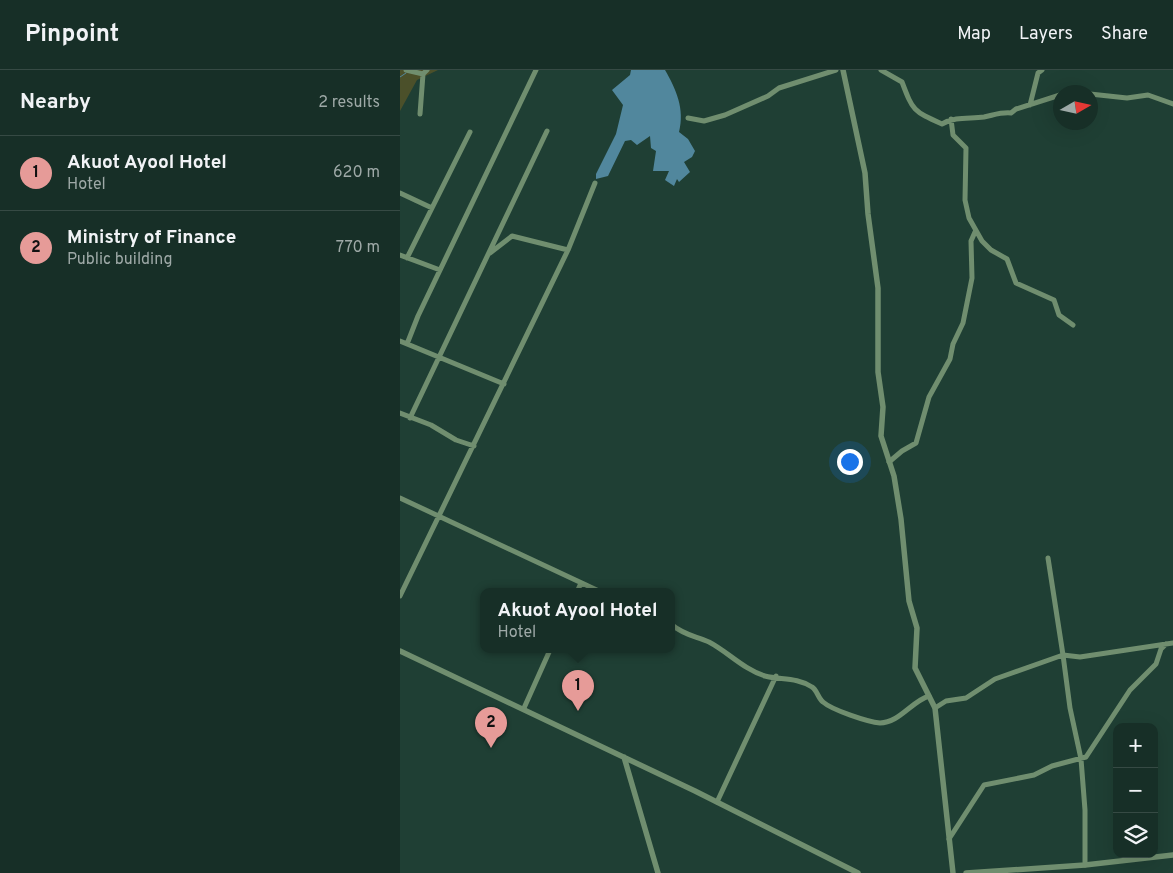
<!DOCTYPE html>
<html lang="en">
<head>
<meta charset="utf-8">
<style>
	body { margin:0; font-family:Overpass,sans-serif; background:#243b33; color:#f1f3f6 }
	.controls { position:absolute; right:15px; bottom:15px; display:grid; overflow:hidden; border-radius:10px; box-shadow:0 5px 20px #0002 }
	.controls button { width:45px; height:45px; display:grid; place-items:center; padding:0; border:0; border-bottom:1px solid #364a44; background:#172f27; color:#f1f3f6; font:25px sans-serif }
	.compass { position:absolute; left:653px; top:15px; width:45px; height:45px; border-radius:50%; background:#172f27; box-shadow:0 5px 20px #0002; rotate:81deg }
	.you { position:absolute; left:449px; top:391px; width:18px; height:18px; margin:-12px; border:4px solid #fff; border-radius:50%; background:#1a73e8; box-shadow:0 0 0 8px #1a73e833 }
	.badge { display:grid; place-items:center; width:32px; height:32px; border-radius:50%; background:#e69b98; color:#111; font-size:16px; font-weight:700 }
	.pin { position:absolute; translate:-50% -41px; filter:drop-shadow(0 1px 2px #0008) }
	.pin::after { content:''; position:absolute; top:26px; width:18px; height:15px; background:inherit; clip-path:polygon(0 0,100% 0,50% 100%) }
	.popup { position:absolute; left:80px; top:518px; width:195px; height:65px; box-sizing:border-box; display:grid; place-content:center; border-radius:10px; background:#172f27; filter:drop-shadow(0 1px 4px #0005); font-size:16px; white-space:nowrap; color:#9ea9a7 }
	.popup b { font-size:19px; color:#f1f3f6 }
	.popup::after { content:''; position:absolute; left:50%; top:100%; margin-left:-10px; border:10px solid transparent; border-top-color:#172f27 }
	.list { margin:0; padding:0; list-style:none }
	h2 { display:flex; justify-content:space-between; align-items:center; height:65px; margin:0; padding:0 20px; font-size:21px }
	h2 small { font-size:16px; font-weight:400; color:#9ea9a7 }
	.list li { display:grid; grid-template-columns:32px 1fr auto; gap:15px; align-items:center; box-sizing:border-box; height:75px; padding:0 20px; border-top:1px solid #364a44 }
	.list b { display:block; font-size:19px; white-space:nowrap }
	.list p { margin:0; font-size:16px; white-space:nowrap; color:#9ea9a7 }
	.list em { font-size:16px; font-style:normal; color:#9ea9a7 }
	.icon { flex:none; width:28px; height:28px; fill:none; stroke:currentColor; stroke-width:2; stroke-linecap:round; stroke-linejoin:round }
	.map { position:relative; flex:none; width:773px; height:803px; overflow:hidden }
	header { display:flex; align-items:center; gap:30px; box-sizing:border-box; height:70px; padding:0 25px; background:#172f27; border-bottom:1px solid #364a44 }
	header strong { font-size:24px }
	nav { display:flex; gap:28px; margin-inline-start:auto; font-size:18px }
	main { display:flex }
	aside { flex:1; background:#172f27 }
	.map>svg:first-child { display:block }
</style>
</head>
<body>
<header>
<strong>Pinpoint</strong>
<nav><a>Map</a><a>Layers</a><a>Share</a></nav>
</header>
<main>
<aside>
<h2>Nearby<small>2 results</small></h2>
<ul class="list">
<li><span class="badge">1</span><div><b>Akuot Ayool Hotel</b><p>Hotel</p></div><em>620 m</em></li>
<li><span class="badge">2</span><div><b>Ministry of Finance</b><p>Public building</p></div><em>770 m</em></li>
</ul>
</aside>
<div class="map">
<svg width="773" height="803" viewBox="0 0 773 803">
	<rect width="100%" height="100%" fill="#1f3f34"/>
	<path fill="#4b502a" d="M0,0H38L17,10L0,41Z"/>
	<path fill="#51879d" d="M231,0H265C276,19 285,39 279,62L288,69L295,81L292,87L284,92L290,102L279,112L277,109L274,116L265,110L269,101H253L256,81L251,78L250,66L237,75L231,70L225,71L208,106L196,109V104L216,64L223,35L212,20L230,5Z"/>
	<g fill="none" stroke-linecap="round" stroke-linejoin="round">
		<path stroke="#51879d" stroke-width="1" d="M0,7L6,3"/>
		<path stroke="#708e6f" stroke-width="5" d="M6,0L23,4
			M481,0L502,12C513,41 513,41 542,54C556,46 569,49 584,47C594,45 601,42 611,43L616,39L660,25
			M675,22H679
			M690,24L727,28L748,25L773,34
			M630,35L638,3L642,0
			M20,44L23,4L27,0
			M288,48L304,51L325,45L368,26L379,18L436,0
			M551,49L553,65L566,78L565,130L569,148L582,171L591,180L607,189L616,213L654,230L659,245L673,255
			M0,123L32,138
			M90,183L112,166L168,180
			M0,185L40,200
			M7,188L70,62
			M0,271L104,314
			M7,274L18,246L136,0
			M0,343L31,355L56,370L74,376
			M10,348L147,61
			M489,392L502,381L516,373L529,327L550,289L553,274L563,253L572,208L571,171L575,162
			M0,428L201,522
			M177,522L181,513
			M0,526L168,180L195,113
			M272,555C284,565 295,566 309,572C328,582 343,599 365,606C380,610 397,607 412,617C417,620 418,628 423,632C432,640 468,652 480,653C499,653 512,631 529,626
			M124,638L150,580
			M535,638L546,631L566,628L595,609L663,585L648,488
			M317,732L376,606
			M549,769L584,715L634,705L652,696L686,687L730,620L756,594L761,579L766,574
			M685,795V740L681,689L670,638L663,585L680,587L773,573"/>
		<path stroke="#708e6f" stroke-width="5.5" d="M443,0L465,103L468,144L478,218V302L483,337L481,366L494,406L501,449L509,531L517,558L515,598L535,638L553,803
			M0,581L295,721L458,803
			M224,687L258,803
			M566,803L685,795L773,785"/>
	</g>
</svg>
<div class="controls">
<button>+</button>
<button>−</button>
<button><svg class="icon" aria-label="layers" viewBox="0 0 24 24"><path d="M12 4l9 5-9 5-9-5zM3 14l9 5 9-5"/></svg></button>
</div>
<svg class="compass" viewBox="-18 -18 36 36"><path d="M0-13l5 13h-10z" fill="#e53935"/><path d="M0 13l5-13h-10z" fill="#9ea9a7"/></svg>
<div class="you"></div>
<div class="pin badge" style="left:178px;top:641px">1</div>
<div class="popup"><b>Akuot Ayool Hotel</b>Hotel</div>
<div class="pin badge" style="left:91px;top:678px">2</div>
</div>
</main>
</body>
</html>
